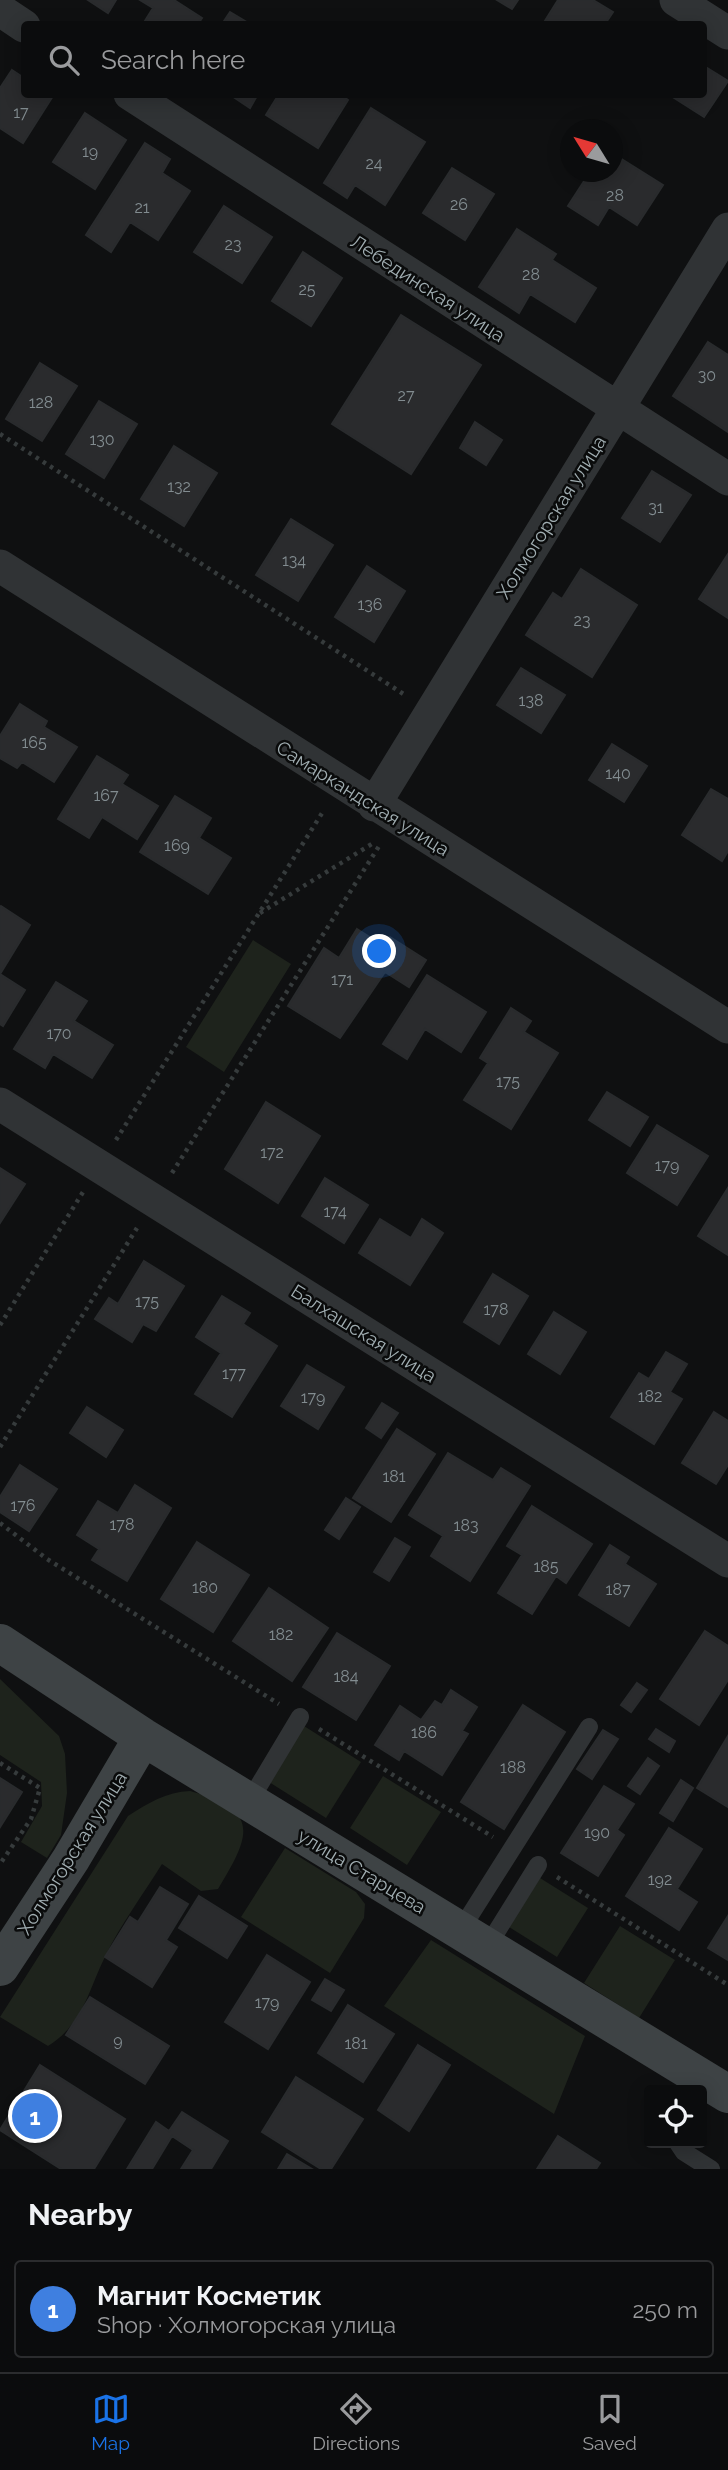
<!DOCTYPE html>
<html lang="en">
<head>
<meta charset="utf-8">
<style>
	body { margin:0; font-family:Raleway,sans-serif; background:#141516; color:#f1f3f6 }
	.controls { position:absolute; right:21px; bottom:21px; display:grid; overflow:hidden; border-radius:7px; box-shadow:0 4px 18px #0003 }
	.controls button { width:63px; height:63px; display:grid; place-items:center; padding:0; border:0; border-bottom:2px solid #2b2c2e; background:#0b0c0d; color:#f1f3f6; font:35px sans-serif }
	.compass { position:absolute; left:560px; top:119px; width:63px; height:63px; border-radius:50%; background:#0b0c0d; box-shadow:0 4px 18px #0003; rotate:307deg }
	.you { position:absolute; left:380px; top:952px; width:24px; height:24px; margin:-18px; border:5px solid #fff; border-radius:50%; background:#1a73e8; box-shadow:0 0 0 10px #1a73e833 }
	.badge { display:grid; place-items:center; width:46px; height:46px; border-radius:50%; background:#1a73e8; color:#fff; font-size:23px; font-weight:700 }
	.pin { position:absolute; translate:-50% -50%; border:4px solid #fff; box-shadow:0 2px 7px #0006 }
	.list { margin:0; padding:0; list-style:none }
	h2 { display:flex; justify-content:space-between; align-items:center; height:91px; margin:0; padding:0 28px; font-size:30px }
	h2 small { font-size:23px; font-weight:400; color:#9a9b9d }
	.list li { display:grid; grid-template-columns:46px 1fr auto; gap:21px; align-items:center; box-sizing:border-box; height:98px; margin:0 14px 14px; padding:0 14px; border:2px solid #2b2c2e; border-radius:7px }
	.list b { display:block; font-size:26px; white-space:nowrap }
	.list p { margin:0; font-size:23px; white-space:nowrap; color:#9a9b9d }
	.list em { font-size:23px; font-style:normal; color:#9a9b9d }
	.icon { flex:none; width:38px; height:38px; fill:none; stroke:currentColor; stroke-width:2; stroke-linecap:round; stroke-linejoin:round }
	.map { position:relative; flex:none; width:728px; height:2169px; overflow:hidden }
	.search { position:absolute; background:#0b0c0d; box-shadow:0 4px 18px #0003; left:21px; right:21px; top:21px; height:77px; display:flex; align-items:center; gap:18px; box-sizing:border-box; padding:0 24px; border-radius:7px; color:#9a9b9d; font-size:26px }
	.sheet { height:203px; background:#0b0c0d }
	nav { display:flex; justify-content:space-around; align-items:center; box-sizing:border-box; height:98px; border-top:2px solid #2b2c2e; background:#0b0c0d; font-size:19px; color:#9a9b9d }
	nav a { display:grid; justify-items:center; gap:4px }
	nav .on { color:#1a73e8 }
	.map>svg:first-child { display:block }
</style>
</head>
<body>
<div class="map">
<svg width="728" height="2169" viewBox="0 0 728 2169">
	<rect width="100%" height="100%" fill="#0f1011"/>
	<path fill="#1e231c" d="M253,940L291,964L224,1072L186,1047Z
		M0,1679L59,1736L65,1754L67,1793L61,1835L47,1858L21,1842L42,1806L41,1782L0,1755Z
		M304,1726L361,1762L326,1818L269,1782Z
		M383,1776L441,1812L407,1865L350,1828Z
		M190,1791C261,1810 251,1835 218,1889L201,1891L162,1864C143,1895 120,1925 105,1957C87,1993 84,2023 48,2046L0,2017L128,1816C148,1803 166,1792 190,1791Z
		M285,1848L356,1892L365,1904L364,1918L330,1973L241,1917Z
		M540,1878L588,1908L557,1957L509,1927Z
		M620,1926L675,1960L639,2018L584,1983Z
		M431,1940L585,2036L554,2114L384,2006Z"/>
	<path fill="#2a2b2d" stroke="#292b2d" stroke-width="2" d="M88,0H116L108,13Z
		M140,0H174L202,18L198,24H143L153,8Z
		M497,0H518L512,9Z
		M558,0H593L613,12L605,24H543Z
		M230,12L250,24H222Z
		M704,66L728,81L704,117L668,94H704Z
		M12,70L24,78V94L53,96L23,143L0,128V88Z
		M229,94H258L250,108Z
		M279,94H340L348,100L318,148L266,115Z
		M371,108L425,142L385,205L355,185L347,198L324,183Z
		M85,113L126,140L95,189L53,162Z
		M145,143L170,159L162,173L190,191L158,240L130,222L111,252L86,235Z
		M612,153L663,185L637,225L609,207L598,225L568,206L590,172H612Z
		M452,168L494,194L465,240L423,213Z
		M224,206L272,237L242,283L194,252Z
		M517,229L556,254L552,260L596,288L575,322L530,294L519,313L479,287Z
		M303,252L342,278L311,326L272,301Z
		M401,315L481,365L411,474L332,424Z
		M708,342L728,355V432L673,396Z
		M40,363L77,386L42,441L6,419Z
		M99,401L137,424L104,478L66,454Z
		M475,422L502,440L486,465L460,448Z
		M174,446L217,473L184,526L141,499Z
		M652,471L691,495L660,542L622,518Z
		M291,519L333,545L298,601L256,575Z
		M728,554V618L699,599Z
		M367,566L405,591L374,642L335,617Z
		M581,569L637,605L592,677L526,635L553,593L562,599Z
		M521,668L565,695L541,733L497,705Z
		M20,704L47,721L44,727L77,747L54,782L22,762L17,768L0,758V736Z
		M612,744L647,766L624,802L589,780Z
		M97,756L128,775L122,784L158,806L137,839L102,817L89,838L58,819Z
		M711,789L728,799V851L722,861L682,835Z
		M175,796L211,818L199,838L231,858L208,894L140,852Z
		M1,906L30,925L0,974V907Z
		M357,929L384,946L390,937L426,960L409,987L385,972L340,1038L288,1006L324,948L339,958Z
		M0,974L25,990L3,1026L0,1024Z
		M427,975L486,1012L461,1052L425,1029L407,1059L383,1044Z
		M56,982L87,1001L74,1021L113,1045L92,1078L53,1054L45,1068L14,1049Z
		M511,1008L531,1021L524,1032L558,1053L511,1129L464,1100L488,1063L480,1058Z
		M607,1092L648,1117L630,1146L589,1120Z
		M266,1102L320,1136L278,1203L225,1169Z
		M657,1125L708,1156L677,1205L627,1173Z
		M0,1168L25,1184L0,1223Z
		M325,1178L368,1205L344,1243L302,1216Z
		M728,1188V1255L698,1236Z
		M380,1219L411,1238L422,1219L443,1233L410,1285L359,1253Z
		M144,1261L184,1286L156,1331L143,1324L132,1342L95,1319L109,1298L118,1304Z
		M493,1274L528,1296L499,1344L464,1322Z
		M222,1296L250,1313L243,1324L277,1346L232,1417L195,1394L221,1353L196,1337Z
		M554,1312L586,1332L560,1374L528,1354Z
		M666,1352L687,1364L670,1392L682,1399L654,1444L611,1417L639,1373L649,1379Z
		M307,1365L344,1387L318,1429L281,1406Z
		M382,1403L398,1413L381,1438L366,1428Z
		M87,1407L123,1430L106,1457L70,1433Z
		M714,1412L728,1421V1465L716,1484L682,1463Z
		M397,1429L435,1454L391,1522L353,1498Z
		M448,1453L493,1480L501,1468L530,1486L470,1581L431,1556L443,1536L409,1515Z
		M20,1465L57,1489L29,1531L0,1512V1497Z
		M135,1485L171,1508L127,1581L92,1560L99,1549L77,1535L98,1501L118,1513Z
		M346,1498L360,1507L339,1539L325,1530Z
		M532,1506L592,1544L566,1583L556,1576L532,1614L498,1593L522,1555L507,1546Z
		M395,1538L410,1547L389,1581L374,1572Z
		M197,1542L249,1575L213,1632L161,1599Z
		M610,1545L629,1557L625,1564L656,1584L629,1626L579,1595Z
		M269,1588L328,1628L292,1681L233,1641Z
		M705,1631L728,1646V1680L699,1725L660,1699Z
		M337,1633L390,1666L356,1720L303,1687Z
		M637,1683L647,1690L631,1712L621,1705Z
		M451,1690L477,1707L462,1731L468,1734L442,1775L404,1751L399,1760L375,1745L400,1706L421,1720L435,1701L442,1705Z
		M523,1705L565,1732L504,1829L461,1802Z
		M656,1729L675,1741L669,1752L649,1739Z
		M603,1730L618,1739L592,1779L577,1769Z
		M728,1736V1807L697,1788Z
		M648,1758L659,1766L640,1794L628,1786Z
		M0,1778L22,1792L0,1827Z
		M681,1780L693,1788L673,1821L660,1813Z
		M604,1786L634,1804L617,1830L624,1835L598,1876L561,1853Z
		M669,1828L702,1849L677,1889L697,1902L679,1930L626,1896Z
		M160,1887L188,1904L166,1940L177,1947L152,1987L105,1957L130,1917L138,1922Z
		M199,1896L247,1926L227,1958L179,1928Z
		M728,1916V1960L708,1948Z
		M267,1955L310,1982L268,2049L225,2022Z
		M325,1979L344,1990L331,2011L312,2000Z
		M90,1997L169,2046L145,2084L66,2035Z
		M348,2005L394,2034L363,2082L318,2053Z
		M418,2045L450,2065L409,2131L378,2110Z
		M40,2065L125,2119L94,2169H61L0,2130Z
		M296,2077L363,2119L331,2169H321L262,2132Z
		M182,2112L228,2141L211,2169H181L193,2150L172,2136L152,2169H127L156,2122L169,2131Z
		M558,2136L600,2163L596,2169H537Z
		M287,2154L312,2169H278Z"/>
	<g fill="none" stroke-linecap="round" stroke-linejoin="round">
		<path stroke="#363b3c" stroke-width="4.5" stroke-dasharray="3.5 5" stroke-linecap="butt" d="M0,434L405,695
			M260,913L375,842
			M116,1140L324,810
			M172,1173L381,843
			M0,1325L83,1192
			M0,1447L137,1228
			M0,1523L47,1559L279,1704
			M319,1729L493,1837
			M0,1763L40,1788L31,1819L0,1864
			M557,1877L728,1985"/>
		<path stroke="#303335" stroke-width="18" d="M249,1802L300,1717
			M460,1931L589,1727
			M487,1947L538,1865
			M678,2143L684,2152L711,2169"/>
		<path stroke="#303335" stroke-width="33" d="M676,0L728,33
			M0,10L24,26
			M130,94L728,479
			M0,566L728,1027
			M374,805L728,229
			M0,1104L728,1561"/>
		<path stroke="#3e4345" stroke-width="38" d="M0,1643L143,1737L728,2094
			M0,1967L71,1859L143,1737"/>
	</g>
	<g text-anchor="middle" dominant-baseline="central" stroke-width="5" stroke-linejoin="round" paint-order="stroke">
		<g font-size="16" fill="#828c90">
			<text x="21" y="112">17</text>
			<text x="90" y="151">19</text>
			<text x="374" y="163">24</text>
			<text x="615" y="195">28</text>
			<text x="459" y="204">26</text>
			<text x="142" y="207">21</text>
			<text x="233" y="244">23</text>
			<text x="531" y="274">28</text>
			<text x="307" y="289">25</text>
			<text x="707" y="375">30</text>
			<text x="406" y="395">27</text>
			<text x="41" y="402">128</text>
			<text x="102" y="439">130</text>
			<text x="179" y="486">132</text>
			<text x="656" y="507">31</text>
			<text x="294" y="560">134</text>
			<text x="370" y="604">136</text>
			<text x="582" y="620">23</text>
			<text x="531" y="700">138</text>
			<text x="34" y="742">165</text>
			<text x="618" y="773">140</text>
			<text x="106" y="795">167</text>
			<text x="177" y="845">169</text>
			<text x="342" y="979">171</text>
			<text x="59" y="1033">170</text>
			<text x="508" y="1081">175</text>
			<text x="272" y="1152">172</text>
			<text x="667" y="1165">179</text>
			<text x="335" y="1211">174</text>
			<text x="147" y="1301">175</text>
			<text x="496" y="1309">178</text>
			<text x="234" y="1373">177</text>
			<text x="650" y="1396">182</text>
			<text x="313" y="1397">179</text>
			<text x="394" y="1476">181</text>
			<text x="23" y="1505">176</text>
			<text x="122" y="1524">178</text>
			<text x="466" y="1525">183</text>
			<text x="546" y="1566">185</text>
			<text x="205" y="1587">180</text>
			<text x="618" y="1589">187</text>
			<text x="281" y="1634">182</text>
			<text x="346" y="1676">184</text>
			<text x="424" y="1732">186</text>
			<text x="513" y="1767">188</text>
			<text x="597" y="1832">190</text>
			<text x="660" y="1879">192</text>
			<text x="267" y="2002">179</text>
			<text x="118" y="2040">9</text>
			<text x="356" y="2043">181</text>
		</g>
		<g font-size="19" fill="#a0adb1" stroke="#0a0b0b">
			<text transform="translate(428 288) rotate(33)">Лебединская улица</text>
			<text transform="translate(551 517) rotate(-58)">Холмогорская улица</text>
			<text transform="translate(363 798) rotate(32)">Самаркандская улица</text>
			<text transform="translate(364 1333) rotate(32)">Балхашская улица</text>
			<text transform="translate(72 1853) rotate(-58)">Холмогорская улица</text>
			<text transform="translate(362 1871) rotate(31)">улица Старцева</text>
		</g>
	</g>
</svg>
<div class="controls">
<button><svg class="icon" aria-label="locate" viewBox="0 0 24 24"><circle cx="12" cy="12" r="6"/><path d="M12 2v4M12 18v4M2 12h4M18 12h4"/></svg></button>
</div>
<svg class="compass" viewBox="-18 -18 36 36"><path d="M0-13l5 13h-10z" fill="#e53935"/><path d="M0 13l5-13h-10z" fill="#9a9b9d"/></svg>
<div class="you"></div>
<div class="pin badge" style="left:35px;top:2116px;background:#3f7fe0">1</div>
<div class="search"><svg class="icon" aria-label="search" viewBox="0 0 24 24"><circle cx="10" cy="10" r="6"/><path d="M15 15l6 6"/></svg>Search here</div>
</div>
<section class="sheet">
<h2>Nearby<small></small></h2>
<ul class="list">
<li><span class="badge" style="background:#3f7fe0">1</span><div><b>Магнит Косметик</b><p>Shop · Холмогорская улица</p></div><em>250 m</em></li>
</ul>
</section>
<nav>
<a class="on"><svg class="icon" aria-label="map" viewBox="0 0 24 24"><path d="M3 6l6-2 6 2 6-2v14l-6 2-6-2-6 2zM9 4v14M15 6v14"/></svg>Map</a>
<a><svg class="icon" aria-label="directions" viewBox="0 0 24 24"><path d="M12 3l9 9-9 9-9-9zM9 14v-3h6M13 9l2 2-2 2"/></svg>Directions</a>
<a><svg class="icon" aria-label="saved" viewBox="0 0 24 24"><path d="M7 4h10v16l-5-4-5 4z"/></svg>Saved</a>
</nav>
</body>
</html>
